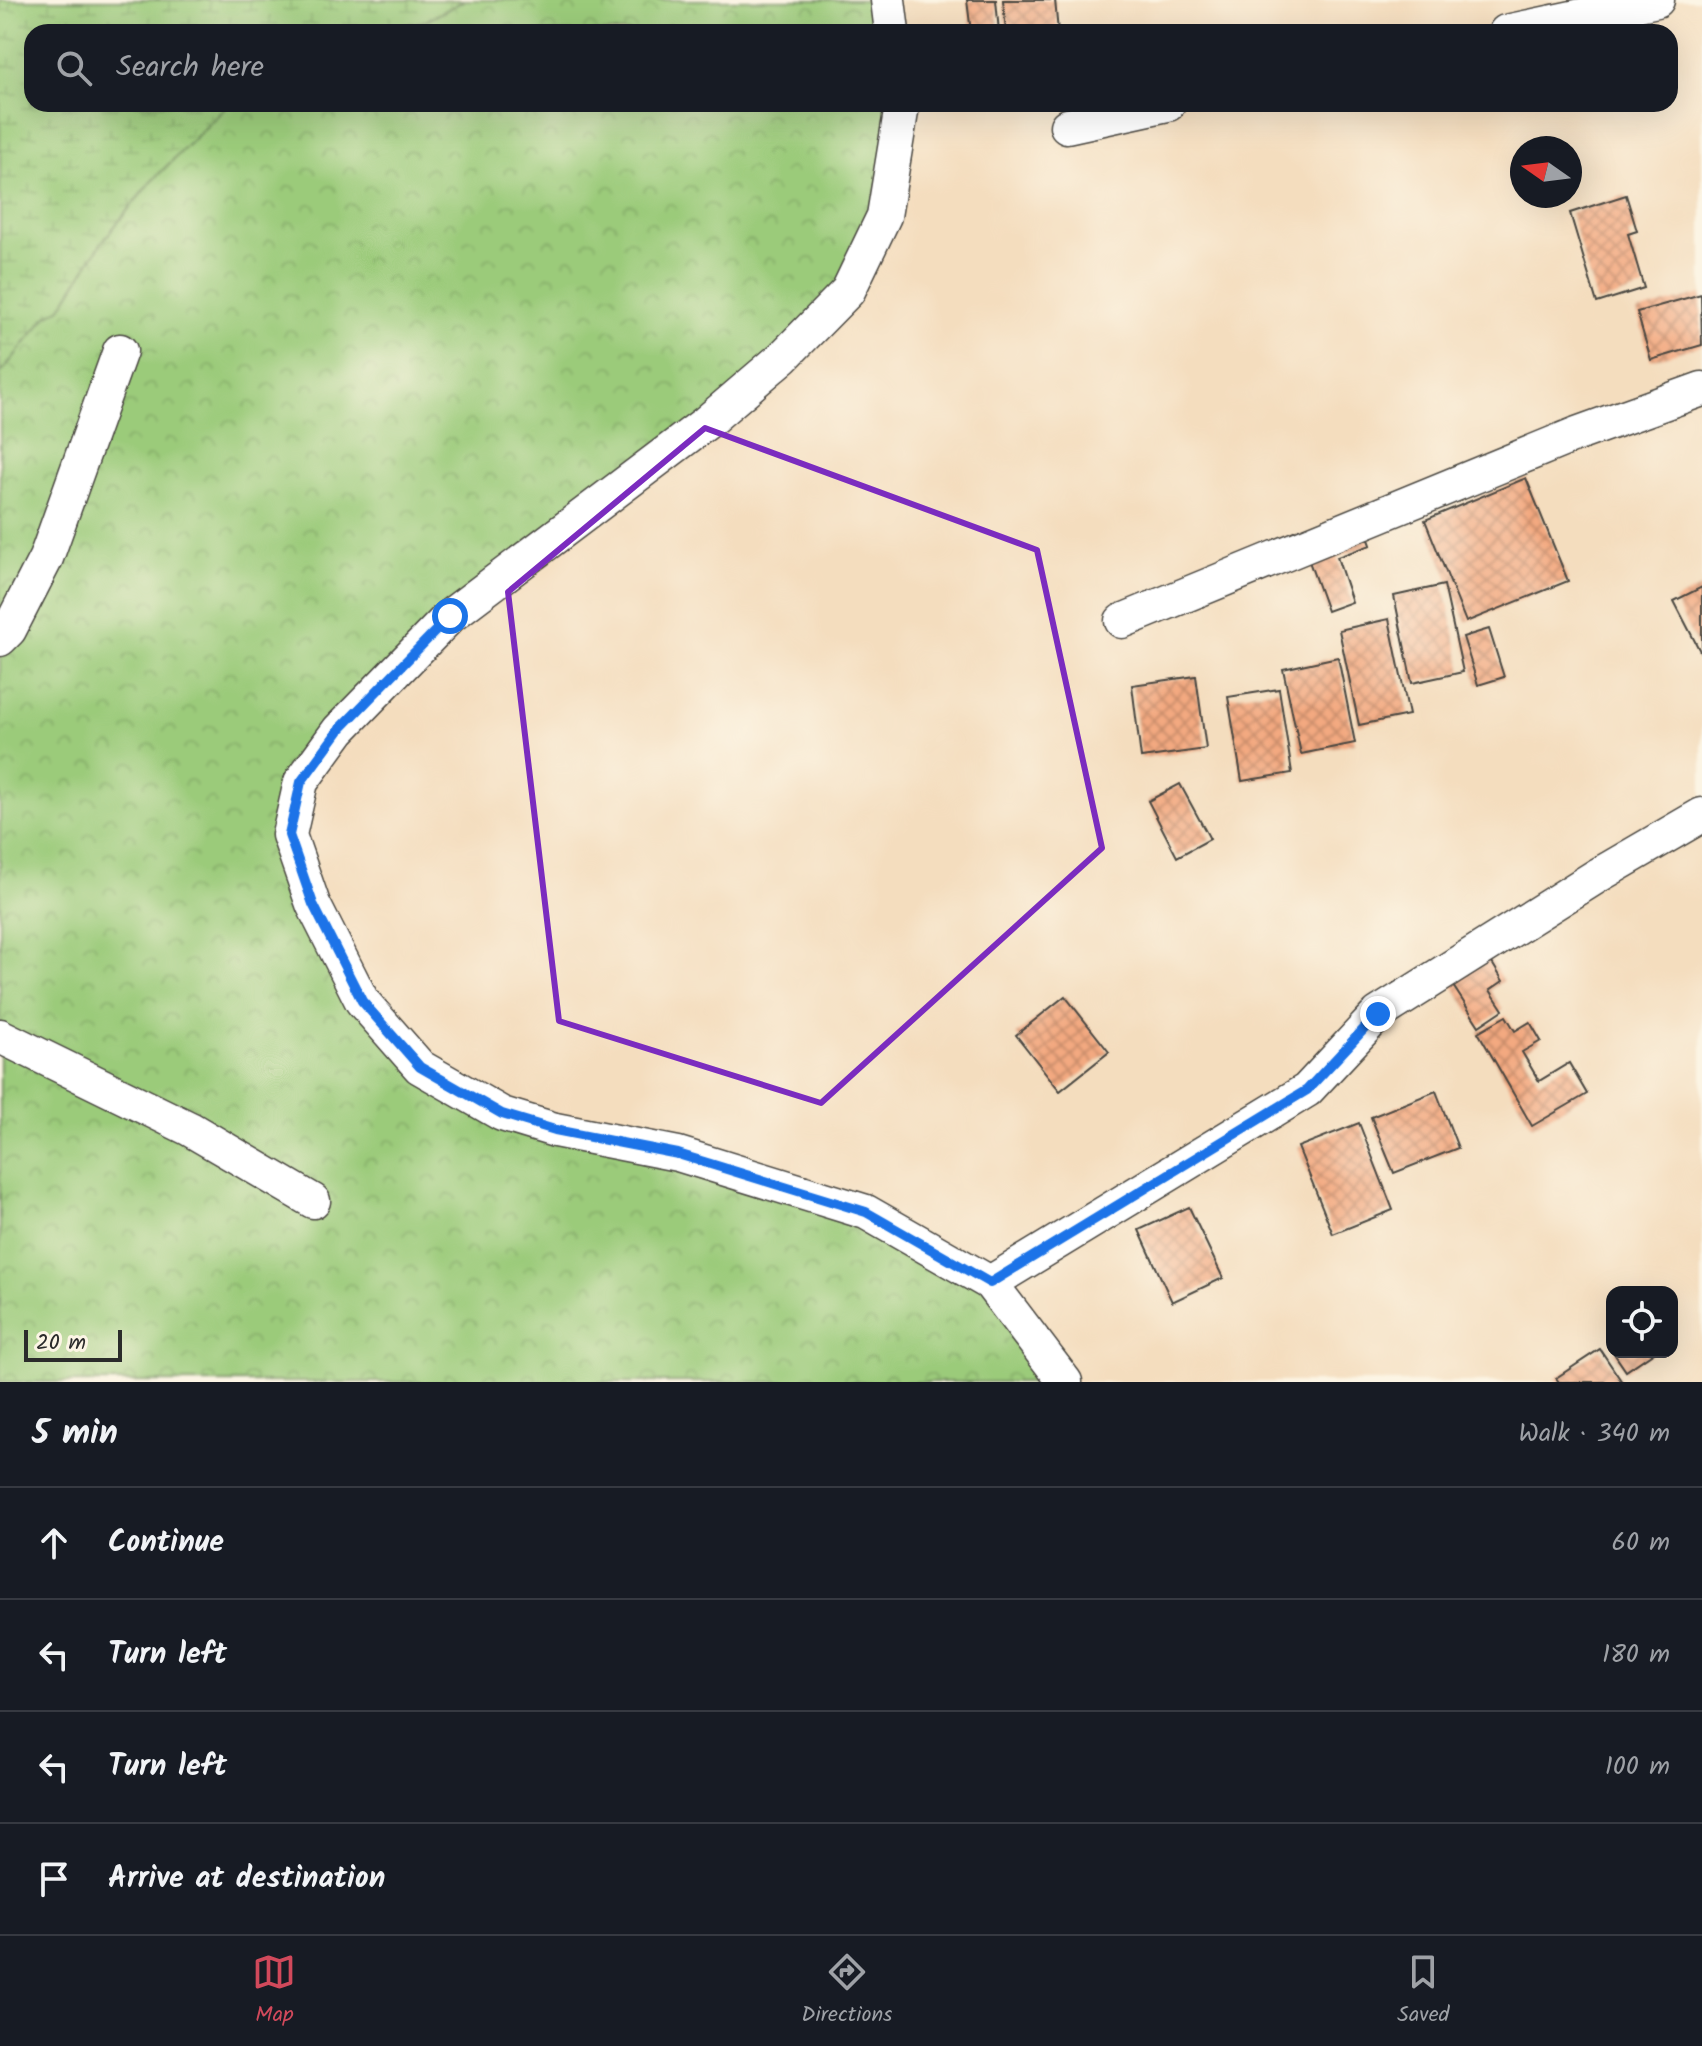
<!DOCTYPE html>
<meta charset="utf-8">
<style>
:root{--surface:#171b24;--page:#20242c;--text:#f1f3f6;--muted:#9ea1a6;--line:#363941;--accent:#d1495b}
body{margin:0;font-family:Kalam,sans-serif;background:var(--page);color:var(--text)}
.controls{position:absolute;right:24px;bottom:24px;display:grid;overflow:hidden;border-radius:16px;box-shadow:0 8px 32px #0002}
.controls button{width:72px;height:72px;display:grid;place-items:center;padding:0;border:0;border-bottom:2px solid var(--line);background:var(--surface);color:var(--text);font:40px sans-serif}
.compass{position:absolute;left:1510px;top:136px;width:72px;height:72px;border-radius:50%;background:var(--surface);box-shadow:0 8px 32px #0002;rotate:284deg}
.scale{position:absolute;left:24px;bottom:20px;width:98px;box-sizing:border-box;padding-left:8px;border:4px solid #2b2b2b;border-top:0;font-size:22px;line-height:28px;white-space:nowrap;color:#2b2b2b;-webkit-text-stroke:6px #fcf5e5;paint-order:stroke}
.stop{position:absolute;width:24px;height:24px;margin:-18px;border:6px solid #1a73e8;border-radius:50%;background:#fff}
.stop.end{background:#1a73e8;border-color:#fff;box-shadow:0 2px 8px #0008}
.list{margin:0;padding:0;list-style:none}
h2{display:flex;justify-content:space-between;align-items:center;height:104px;margin:0;padding:0 32px;font-size:34px}
h2 small{font-size:26px;font-weight:400;color:var(--muted)}
.list li{display:grid;grid-template-columns:52px 1fr auto;gap:24px;align-items:center;box-sizing:border-box;height:112px;padding:0 32px;border-top:2px solid var(--line)}
.list b{display:block;font-size:30px;white-space:nowrap}
.list em{font-size:26px;font-style:normal;color:var(--muted)}
.icon{flex:none;width:44px;height:44px;fill:none;stroke:currentColor;stroke-width:2;stroke-linecap:round;stroke-linejoin:round}
.map{position:relative;flex:none;width:1702px;height:1382px;overflow:hidden}
.search{position:absolute;background:var(--surface);box-shadow:0 8px 32px #0002;left:24px;right:24px;top:24px;height:88px;display:flex;align-items:center;gap:20px;box-sizing:border-box;padding:0 28px;border-radius:24px;color:var(--muted);font-size:30px}
.sheet{height:552px;background:var(--surface)}
nav{display:flex;justify-content:space-around;align-items:center;box-sizing:border-box;height:112px;border-top:2px solid var(--line);background:var(--surface);font-size:22px;color:var(--muted)}
nav a{display:grid;justify-items:center;gap:4px}
nav .on{color:var(--accent)}
.map>svg:first-child{display:block}
</style>
<div class="map">
<svg width="1702" height="1382" viewBox="0 0 1702 1382">
<defs>
<pattern id="wetland-marsh" width="20" height="14" patternUnits="userSpaceOnUse" patternTransform="scale(2)"><rect width="20" height="14" fill="#9bcb7a"/><path d="M1 5h8M5 5V1M11 12h8M15 12V8" fill="none" stroke="#86ae6a"/></pattern>
<pattern id="park-crowns" width="20" height="18" patternUnits="userSpaceOnUse" patternTransform="scale(2)"><rect width="20" height="18" fill="#9bcb7a"/><path d="M2 6a3 3 0 1 1 6 0M12 15a3 3 0 1 1 6 0" fill="none" stroke="#86ae6a"/></pattern>
<pattern id="building-cross-hatch" width="8" height="8" patternUnits="userSpaceOnUse" patternTransform="scale(2)"><rect width="8" height="8" fill="#f3a980"/><path d="M0 0l8 8M0 8l8-8" fill="none" stroke="#c58a69"/></pattern>
</defs>
<rect width="100%" height="100%" fill="#fcf5e5"/>
<filter id="ink" filterUnits="userSpaceOnUse"><feTurbulence type="fractalNoise" baseFrequency=".0125" numOctaves="2"/><feDisplacementMap in="SourceGraphic" scale="16" xChannelSelector="R" yChannelSelector="G"/><feConvolveMatrix kernelMatrix="1 2 1 2 8 2 1 2 1" color-interpolation-filters="sRGB"/></filter>
<filter id="wash" filterUnits="userSpaceOnUse"><feTurbulence type="fractalNoise" baseFrequency=".006" numOctaves="4" result="noise"/><feDisplacementMap in="SourceGraphic" scale="32" xChannelSelector="R" yChannelSelector="G"/><feGaussianBlur stdDeviation="1.8" result="paint"/><feColorMatrix in="noise" values="0 0 0 0 0 0 0 0 0 0 0 0 0 0 0 0 0 1.4 0 .05"/><feComposite in="paint" operator="in"/></filter>
<g filter="url(#wash)">
<rect width="100%" height="100%" fill="#f4ddbe"/>
<polygon fill="url(#wetland-marsh)" stroke="#637b52" stroke-width="2" points="0,0 465,0 426,21 365,32 32,32 32,104 229,104 150,183 102,242 61,308 47,316 0,374"/>
<g fill="url(#park-crowns)" stroke="#637b52" stroke-width="2">
<polygon points="465,0 888,0 892,32 365,32 426,21"/>
<polygon points="229,104 900,104 848,291 339,730 289,835 362,1001 502,1114 866,1212 990,1283 1065,1382 0,1382 0,374 47,316 61,308 102,242 150,183"/>
</g>
<g id="blocks">
<g fill="url(#building-cross-hatch)">
<polygon points="967,0 996,0 999,32 971,32"/>
<polygon points="1003,0 1055,0 1058,32 1006,32"/>
<polygon points="1626,195 1637,231 1628,234 1644,288 1597,303 1570,213"/>
<polygon points="1701,294 1702,345 1651,360 1637,312"/>
<polygon points="1526,478 1568,581 1466,622 1425,520"/>
<polygon points="1365,528 1371,545 1337,557 1352,602 1327,611 1305,550"/>
<polygon points="1444,585 1463,672 1412,683 1394,596"/>
<polygon points="1702,587 1702,655 1674,601"/>
<polygon points="1389,619 1409,715 1359,725 1339,630"/>
<polygon points="1489,629 1504,677 1478,685 1463,637"/>
<polygon points="1338,657 1355,743 1301,754 1283,669"/>
<polygon points="1196,676 1206,749 1141,758 1132,685"/>
<polygon points="1279,689 1292,773 1242,781 1228,697"/>
<polygon points="1180,784 1210,839 1177,857 1148,801"/>
<polygon points="1486,953 1503,981 1490,990 1503,1010 1479,1026 1448,978"/>
<polygon points="1065,996 1109,1052 1060,1091 1016,1035"/>
<polygon points="1506,1016 1515,1031 1530,1022 1541,1041 1522,1052 1539,1081 1569,1063 1587,1094 1532,1126 1478,1032"/>
<polygon points="1436,1091 1458,1148 1394,1173 1371,1117"/>
<polygon points="1359,1123 1393,1210 1333,1234 1298,1147"/>
<polygon points="1189,1207 1223,1278 1172,1302 1139,1230"/>
<polygon points="1600,1349 1622,1382 1559,1382 1556,1378"/>
<polygon points="1613,1352 1654,1352 1626,1371"/>
</g>
</g>
</g>
<g filter="url(#ink)">
<use href="#blocks" fill-opacity="0" stroke="#494641" stroke-width="2"/>
<g fill="none" stroke-linecap="round" stroke-linejoin="round">
<defs>
<g id="minor">
<polyline points="888,0 892,32"/>
<polyline points="1506,32 1657,0"/>
<polyline points="900,104 901,112 884,216 848,291 783,357 707,422 450,616 339,730 301,782 289,835 313,904 362,1001 420,1067 502,1114 555,1130 678,1154 866,1212 990,1283 1065,1382"/>
<polyline points="1067,126 1168,104"/>
<polyline points="1122,621 1577,434 1702,389"/>
<polyline points="0,639 9,630 46,558 120,351"/>
<polyline points="0,1036 190,1129 313,1201"/>
<polyline points="990,1283 1307,1090 1378,1014 1597,876 1702,815"/>
</g>
</defs>
<use href="#minor" stroke="#494641" stroke-width="37"/>
<use href="#minor" stroke="#fff" stroke-width="34"/>
</g>
</g>
<g fill="none" stroke-linecap="round" stroke-linejoin="round" filter="url(#ink)">
<polyline stroke="#1a73e8" stroke-width="10" points="450,616 339,730 301,782 289,835 313,904 362,1001 420,1067 502,1114 555,1130 678,1154 866,1212 990,1283 1307,1090 1378,1014"/>
</g>
<path fill="none" stroke="#7b2cbf" stroke-width="6" stroke-linejoin="round" d="M 705,428 L 1037,550 L 1102,848 L 821,1103 L 559,1021 L 508,592 Z"/>
</svg>
<div class="controls">
<button><svg class="icon" aria-label="locate" viewBox="0 0 24 24"><circle cx="12" cy="12" r="6"/><path d="M12 2v4M12 18v4M2 12h4M18 12h4"/></svg></button>
</div>
<svg class="compass" viewBox="-18 -18 36 36"><path d="M0-13l5 13h-10z" fill="#e53935"/><path d="M0 13l5-13h-10z" fill="#9ea1a6"/></svg>
<div class="scale">20 m</div>
<div class="stop" style="left:450px;top:616px"></div>
<div class="stop end" style="left:1378px;top:1014px"></div>
<div class="search"><svg class="icon" aria-label="search" viewBox="0 0 24 24"><circle cx="10" cy="10" r="6"/><path d="M15 15l6 6"/></svg>Search here</div>
</div>
<section class="sheet">
<h2>5 min<small>Walk · 340 m</small></h2>
<ul class="list">
<li><svg class="icon" aria-label="ahead" viewBox="0 0 24 24"><path d="M12 20V5M6 11l6-6 6 6"/></svg><div><b>Continue</b></div><em>60 m</em></li>
<li><svg class="icon" aria-label="left" viewBox="0 0 24 24"><path d="M17 20v-9H6M10 6l-5 5 5 5"/></svg><div><b>Turn left</b></div><em>180 m</em></li>
<li><svg class="icon" aria-label="left" viewBox="0 0 24 24"><path d="M17 20v-9H6M10 6l-5 5 5 5"/></svg><div><b>Turn left</b></div><em>100 m</em></li>
<li><svg class="icon" aria-label="arrive" viewBox="0 0 24 24"><path d="M6 21V4h12l-3 4 3 4H6"/></svg><div><b>Arrive at destination</b></div></li>
</ul>
</section>
<nav>
<a class="on"><svg class="icon" aria-label="map" viewBox="0 0 24 24"><path d="M3 6l6-2 6 2 6-2v14l-6 2-6-2-6 2zM9 4v14M15 6v14"/></svg>Map</a>
<a><svg class="icon" aria-label="directions" viewBox="0 0 24 24"><path d="M12 3l9 9-9 9-9-9zM9 14v-3h6M13 9l2 2-2 2"/></svg>Directions</a>
<a><svg class="icon" aria-label="saved" viewBox="0 0 24 24"><path d="M7 4h10v16l-5-4-5 4z"/></svg>Saved</a>
</nav>
